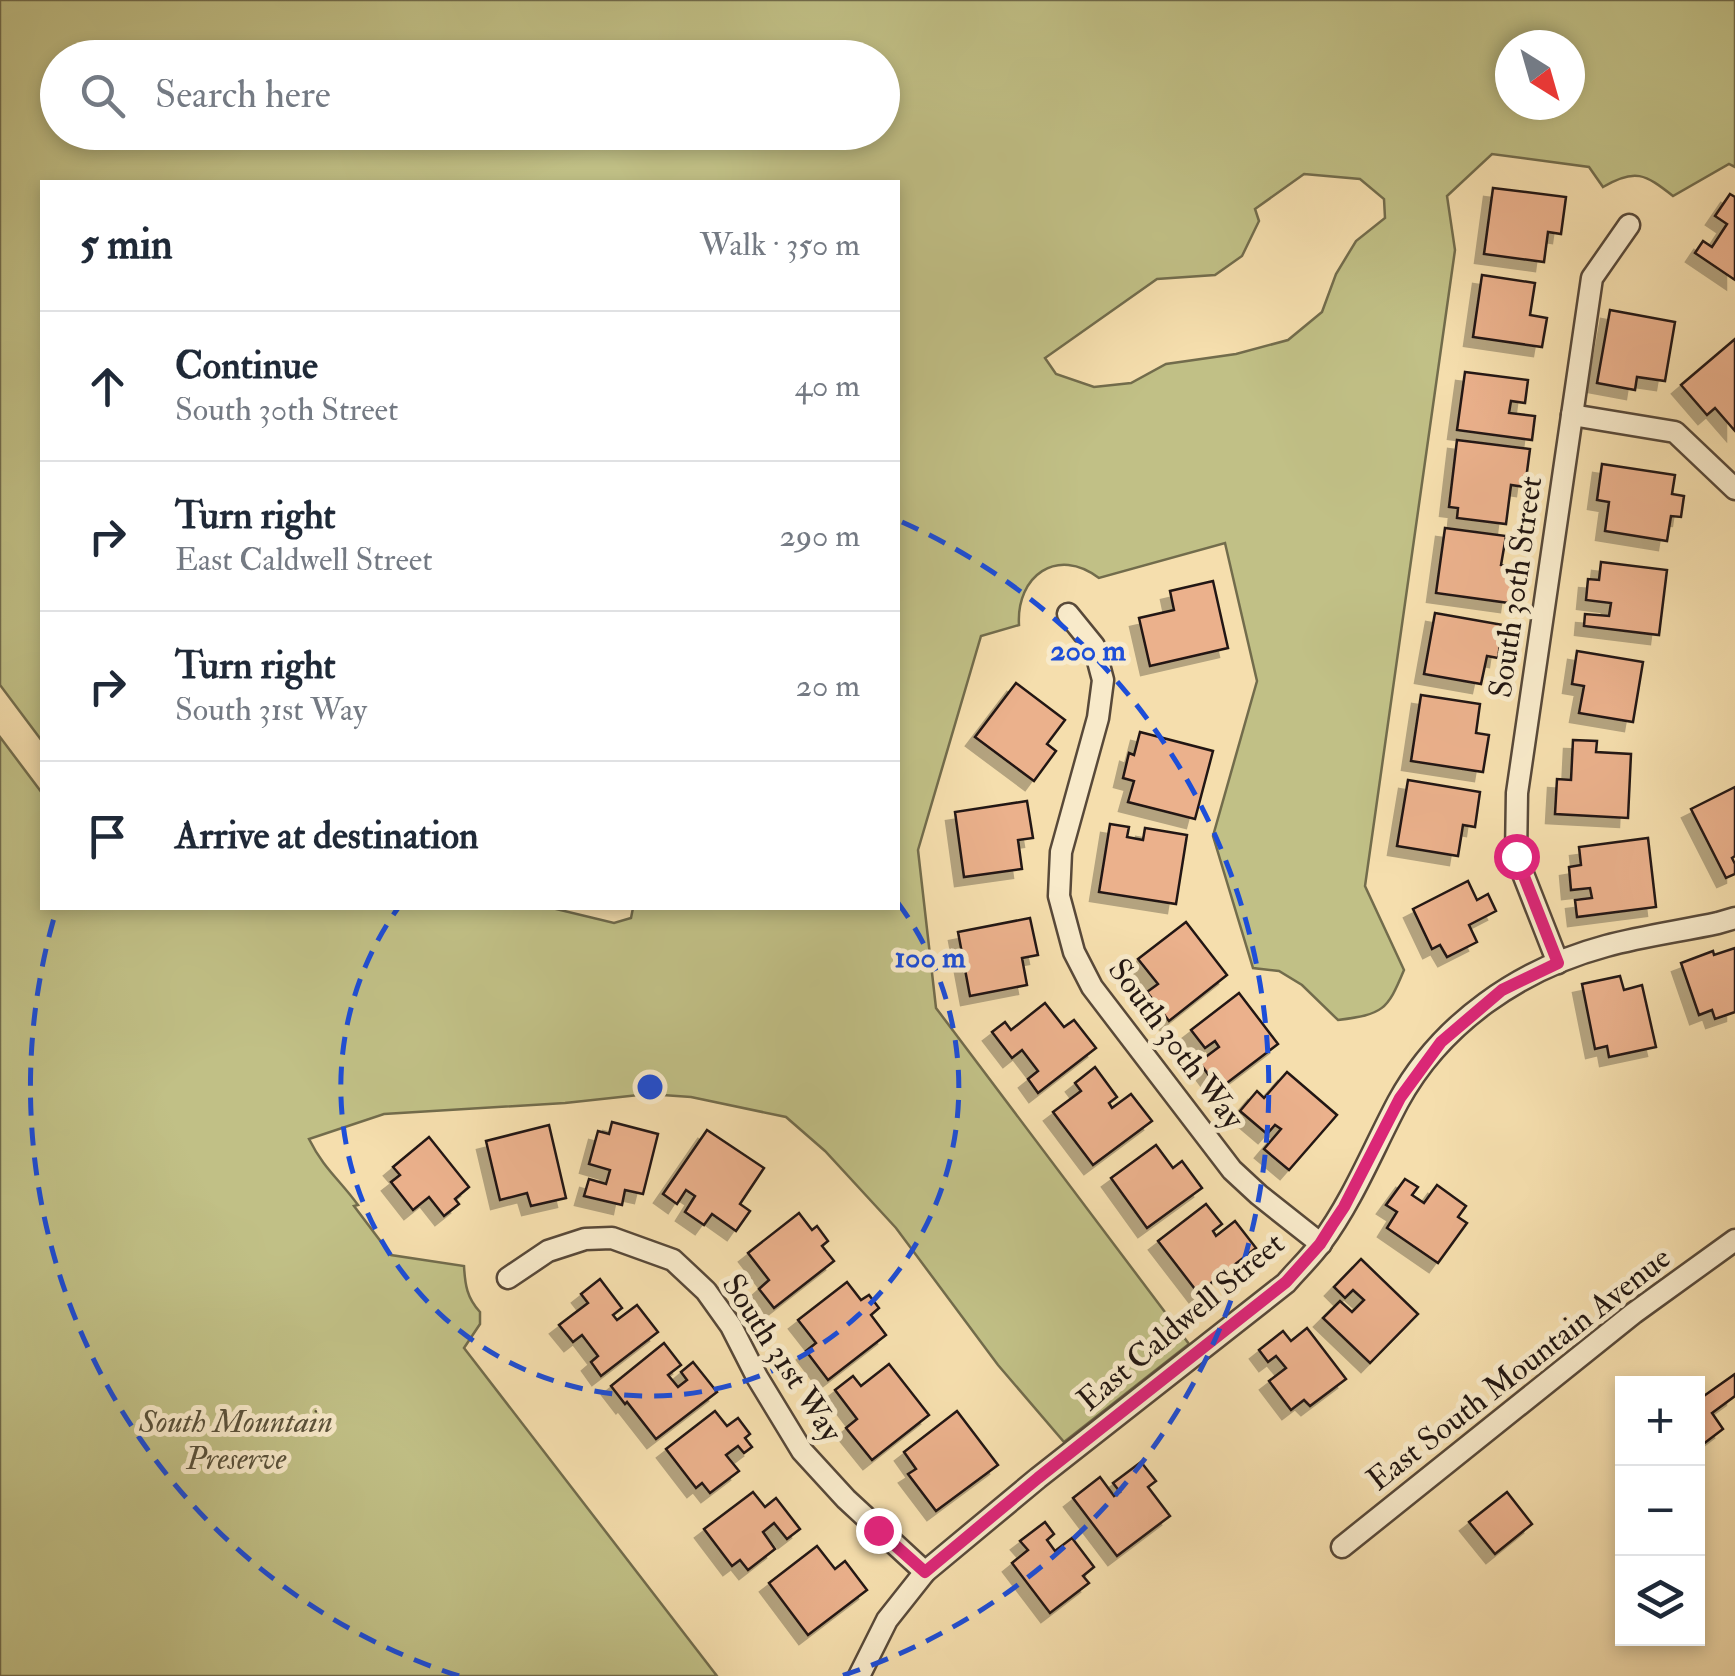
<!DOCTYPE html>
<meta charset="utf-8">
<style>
:root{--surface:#fff;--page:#f2f2f3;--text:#1f2937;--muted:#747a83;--line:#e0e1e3}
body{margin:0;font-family:"IM FELL Double Pica",serif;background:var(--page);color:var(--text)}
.controls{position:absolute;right:30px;bottom:30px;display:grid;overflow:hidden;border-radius:0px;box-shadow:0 5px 15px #0003}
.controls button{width:90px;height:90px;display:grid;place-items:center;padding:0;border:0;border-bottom:2px solid var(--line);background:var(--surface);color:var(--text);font:50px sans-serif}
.compass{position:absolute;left:1495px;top:30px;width:90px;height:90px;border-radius:50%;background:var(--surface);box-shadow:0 5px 15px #0003;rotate:143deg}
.stop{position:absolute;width:30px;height:30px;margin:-22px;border:8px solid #db2777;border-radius:50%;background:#fff}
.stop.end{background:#db2777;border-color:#fff;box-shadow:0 2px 10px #0008}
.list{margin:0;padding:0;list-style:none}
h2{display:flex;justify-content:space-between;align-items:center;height:130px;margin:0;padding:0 40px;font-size:42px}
h2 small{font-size:32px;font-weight:400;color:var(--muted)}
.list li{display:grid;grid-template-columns:65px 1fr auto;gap:30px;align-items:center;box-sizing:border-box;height:150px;padding:0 40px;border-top:2px solid var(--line)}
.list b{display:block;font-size:38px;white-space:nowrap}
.list p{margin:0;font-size:32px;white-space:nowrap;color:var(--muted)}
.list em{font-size:32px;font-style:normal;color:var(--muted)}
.icon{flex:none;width:55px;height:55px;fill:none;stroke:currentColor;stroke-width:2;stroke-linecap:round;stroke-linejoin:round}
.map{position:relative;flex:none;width:1735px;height:1676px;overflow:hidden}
.search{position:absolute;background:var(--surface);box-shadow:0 5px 15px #0003;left:40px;top:40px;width:860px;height:110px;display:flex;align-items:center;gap:25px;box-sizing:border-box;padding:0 35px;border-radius:55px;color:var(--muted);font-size:38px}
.panel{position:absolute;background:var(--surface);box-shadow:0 5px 15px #0003;left:40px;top:180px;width:860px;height:730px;border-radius:0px}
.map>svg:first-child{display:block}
</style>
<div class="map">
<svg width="1735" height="1676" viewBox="0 0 1735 1676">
<defs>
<filter id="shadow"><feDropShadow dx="-9" dy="9" stdDeviation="0" flood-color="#0004"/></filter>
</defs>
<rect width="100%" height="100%" fill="#f5dead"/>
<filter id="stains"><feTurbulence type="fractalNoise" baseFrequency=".002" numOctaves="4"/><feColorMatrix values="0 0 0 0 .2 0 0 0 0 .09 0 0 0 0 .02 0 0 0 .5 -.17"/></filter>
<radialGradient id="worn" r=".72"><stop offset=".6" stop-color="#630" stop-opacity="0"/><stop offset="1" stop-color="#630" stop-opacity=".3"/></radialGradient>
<path fill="#c1c086" stroke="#726c4c" stroke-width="2.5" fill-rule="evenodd" d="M 0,0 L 1735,0 L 1735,167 L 1729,164 L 1673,196 C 1645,174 1635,168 1603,187 L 1589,167 L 1492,154 L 1447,196 L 1455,250 L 1365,886 L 1404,970 C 1387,1011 1383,1014 1338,1020 L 1302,985 L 1279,971 L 1253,968 L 1213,836 L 1257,681 L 1225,543 L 1099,578 C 1057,546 1016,576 1019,625 L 981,636 L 918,850 L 936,1008 L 1189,1344 L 1064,1442 L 998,1365 L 896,1228 L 825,1151 L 786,1117 L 691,1097 L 648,1094 L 565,1103 L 384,1114 L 309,1139 C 324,1169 339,1179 358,1205 L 354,1206 L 391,1255 L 464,1266 C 465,1285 467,1298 480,1312 L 480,1324 L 464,1348 L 717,1676 L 0,1676 L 0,737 L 42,793 L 42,908 L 552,908 L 614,923 L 631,918 L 633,908 L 898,908 L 898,182 L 42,182 L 42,741 L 0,685 ZM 1510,45 L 1570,45 L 1570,105 L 1510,105 ZM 58,58 L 882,58 L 882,132 L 58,132 ZM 1304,174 L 1360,179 L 1384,199 L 1385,218 L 1356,241 L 1336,274 L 1322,312 L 1288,340 L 1236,354 L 1166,364 L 1131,383 L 1094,387 L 1056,374 L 1045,358 L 1157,279 L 1215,275 L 1242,256 L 1259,221 L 1255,209 Z"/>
<g fill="#ebb18c" stroke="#231712" stroke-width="2.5" filter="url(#shadow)">
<polygon points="1493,188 1566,197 1561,234 1548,232 1544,262 1484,254"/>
<polygon points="1730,194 1735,197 1735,280 1695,253 1703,241 1712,247 1727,224 1715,216"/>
<polygon points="1482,275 1535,283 1530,315 1547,318 1542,347 1473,337"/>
<polygon points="1610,310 1675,322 1665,381 1637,377 1635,390 1597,383"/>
<polygon points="1735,339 1735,431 1715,408 1707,415 1681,385"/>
<polygon points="1465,372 1528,380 1525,403 1511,401 1509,413 1535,416 1532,440 1457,430"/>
<polygon points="1457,440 1530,449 1525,487 1511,485 1506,524 1457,518 1458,508 1449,507"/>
<polygon points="1602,464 1675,475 1672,494 1684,496 1681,517 1671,516 1667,541 1605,531 1609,502 1597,500"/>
<polygon points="1445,528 1506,536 1501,565 1514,567 1509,603 1436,593"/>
<polygon points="1601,562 1667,570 1659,635 1584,626 1585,614 1609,616 1611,603 1586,600 1588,579 1599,580"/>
<polygon points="1213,581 1228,648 1150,666 1139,618 1174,610 1170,591"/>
<polygon points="1435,613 1503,625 1498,658 1487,656 1481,684 1424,674"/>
<polygon points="1577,651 1643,662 1633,722 1579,713 1584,686 1572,684"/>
<polygon points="1016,683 1065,720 1047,744 1056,751 1034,781 975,737"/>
<polygon points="1421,695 1480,704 1476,733 1489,735 1483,772 1411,761"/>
<polygon points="1140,732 1213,751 1195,819 1128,802 1134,781 1123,778 1129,753 1134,755"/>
<polygon points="1573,740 1597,741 1596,752 1631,754 1628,818 1555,814 1557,779 1571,780"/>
<polygon points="1408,780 1480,792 1475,827 1463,825 1458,856 1397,846"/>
<polygon points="1735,787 1735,856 1732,858 1735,864 1735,874 1726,878 1691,809"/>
<polygon points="1027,801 1033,838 1018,840 1022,869 964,877 955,812"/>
<polygon points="1110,824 1129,827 1127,837 1143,840 1145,828 1187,835 1176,904 1099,892"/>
<polygon points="1648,838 1656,907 1577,917 1575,900 1592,898 1590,888 1571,890 1569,867 1581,865 1579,847"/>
<polygon points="1468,881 1477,900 1488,894 1496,911 1469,925 1477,942 1447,957 1440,945 1432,949 1413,909"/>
<polygon points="1030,918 1038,955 1022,958 1027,985 970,996 958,932"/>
<polygon points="1186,922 1227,975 1169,1021 1147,992 1158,984 1138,959"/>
<polygon points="1735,948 1735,1012 1715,1019 1712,1010 1699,1015 1681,963 1713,951 1714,955"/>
<polygon points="1620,976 1624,990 1642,985 1656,1047 1609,1057 1607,1046 1595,1049 1582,984"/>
<polygon points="1239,993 1278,1044 1219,1089 1199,1062 1219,1047 1215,1041 1205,1048 1191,1030"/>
<polygon points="1045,1003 1064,1027 1074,1020 1096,1048 1038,1093 1028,1079 1038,1071 1022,1050 1012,1058 992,1032 1005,1022 1011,1030"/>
<polygon points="1095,1067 1117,1097 1109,1103 1112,1108 1131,1094 1152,1121 1093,1165 1053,1112 1081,1091 1075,1083"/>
<polygon points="1287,1072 1337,1115 1289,1170 1264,1149 1281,1129 1275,1125 1267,1134 1240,1111 1257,1091 1264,1098"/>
<polygon points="612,1122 658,1134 643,1194 625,1190 622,1205 584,1196 589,1179 606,1184 610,1170 589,1164 598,1131 609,1134"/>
<polygon points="549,1125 566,1198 531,1206 527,1193 500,1200 486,1141"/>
<polygon points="707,1130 764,1168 740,1204 750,1211 736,1231 712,1214 704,1225 685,1212 695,1196 686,1190 677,1204 663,1194"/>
<polygon points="429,1137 469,1187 455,1199 459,1204 444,1216 429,1197 413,1210 391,1182 400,1175 393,1167"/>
<polygon points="1156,1145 1173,1168 1182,1161 1202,1188 1147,1228 1111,1178"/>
<polygon points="1405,1179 1418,1187 1412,1195 1424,1203 1437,1185 1466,1206 1458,1217 1467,1223 1438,1263 1387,1228 1397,1212 1386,1205"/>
<polygon points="1206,1204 1222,1224 1213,1231 1216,1236 1235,1221 1256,1248 1198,1293 1158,1241"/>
<polygon points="799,1213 812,1230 817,1226 828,1241 822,1246 834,1261 774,1308 759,1289 769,1280 748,1253"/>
<polygon points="1361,1259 1418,1314 1370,1363 1323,1318 1340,1301 1352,1312 1364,1300 1353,1290 1345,1298 1334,1287"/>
<polygon points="600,1279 622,1308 613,1315 617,1320 637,1305 658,1332 601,1376 591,1362 598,1356 582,1335 573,1342 559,1325 588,1303 581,1294"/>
<polygon points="847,1282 861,1300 869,1295 879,1308 871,1315 886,1335 828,1380 806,1351 816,1343 798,1320"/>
<polygon points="1307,1328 1346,1379 1310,1406 1304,1400 1291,1410 1269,1381 1286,1368 1276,1356 1268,1362 1259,1350 1283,1331 1291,1341"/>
<polygon points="664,1343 681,1365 668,1375 678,1387 687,1380 681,1372 693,1362 717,1392 656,1439 627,1402 625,1404 611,1386"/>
<polygon points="889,1364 929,1415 872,1460 846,1428 857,1419 835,1390 853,1376 861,1386"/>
<polygon points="1735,1374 1735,1396 1712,1413 1723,1429 1698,1448 1698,1393 1701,1398"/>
<polygon points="715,1411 727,1426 738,1418 750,1434 745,1438 752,1447 744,1453 738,1446 726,1455 739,1471 710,1493 702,1483 696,1488 666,1449"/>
<polygon points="957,1411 998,1465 936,1511 908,1474 916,1469 904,1452"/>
<polygon points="1141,1462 1156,1481 1148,1487 1170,1516 1117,1556 1073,1498 1100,1477 1114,1496 1120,1492 1113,1483"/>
<polygon points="753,1492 765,1507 776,1498 800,1529 787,1539 774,1523 763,1532 775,1549 748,1570 740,1560 732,1566 704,1529"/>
<polygon points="1507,1492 1532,1524 1495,1554 1469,1522"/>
<polygon points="1045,1522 1054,1534 1047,1540 1055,1551 1072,1538 1094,1567 1083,1576 1089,1583 1050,1613 1012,1563 1028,1550 1020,1541"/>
<polygon points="817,1546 835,1569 845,1561 867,1590 808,1635 769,1583"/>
</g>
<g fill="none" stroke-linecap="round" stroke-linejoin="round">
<defs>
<g id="street">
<polyline points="1572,415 1675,432 1735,489"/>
<polyline points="1068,614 1094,646 1103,680 1098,718 1061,852 1059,896 1074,952 1092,987 1232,1170 1259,1195 1321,1244"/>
<polyline points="1558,963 1516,856 1517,793 1592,278 1629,225"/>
<polyline points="508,1278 548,1251 585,1239 612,1238 673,1260 706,1291 731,1326 757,1377 802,1451 846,1499 925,1572"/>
<polyline points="1342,1547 1634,1313 1735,1240"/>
<path d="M 859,1676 L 887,1620 L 925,1572 L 1038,1478 L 1286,1283 C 1297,1270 1311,1257 1321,1243 C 1353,1200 1373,1149 1398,1102 C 1441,1023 1520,969 1606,946 C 1643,936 1681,931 1718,923 L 1735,918"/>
</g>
</defs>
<use href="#street" stroke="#584939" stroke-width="25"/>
<use href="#street" stroke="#f8eaca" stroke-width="20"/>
</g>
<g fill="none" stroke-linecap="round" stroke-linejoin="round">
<polyline stroke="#db2777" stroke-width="12" points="878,1530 925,1572 1038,1478 1286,1282 1320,1244 1332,1225 1344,1207 1400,1098 1441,1042 1502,990 1558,963 1516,856"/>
</g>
<g fill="none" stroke="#1d4ed8" stroke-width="5" stroke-dasharray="18 12">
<path d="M898 903A309 309 0 1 1 398 908"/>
<path d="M459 1676A619 619 0 0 1 56 911M902 522A619 619 0 0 1 841 1676"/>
</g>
<g text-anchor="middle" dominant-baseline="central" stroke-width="10" stroke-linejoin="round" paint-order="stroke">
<g font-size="32" fill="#231712" stroke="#f8eaca">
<text transform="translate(1516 587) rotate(-82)">South 30th Street</text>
<text transform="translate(1176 1044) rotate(53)">South 30th Way</text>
<text transform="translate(1181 1322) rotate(-40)">East Caldwell Street</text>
<text transform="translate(782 1358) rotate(57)">South 31st Way</text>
<text transform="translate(1519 1369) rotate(-38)">East South Mountain Avenue</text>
</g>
<g font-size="32" font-style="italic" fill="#5a523b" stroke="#f8eaca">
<text x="236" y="1422">South Mountain<tspan x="236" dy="37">Preserve</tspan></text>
</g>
</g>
<circle cx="650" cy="1087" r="15" fill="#1d4ed8" stroke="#f8eaca" stroke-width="5"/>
<g font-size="30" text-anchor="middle" font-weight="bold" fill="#1d4ed8" stroke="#f8eaca" stroke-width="10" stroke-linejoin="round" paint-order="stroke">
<text x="1088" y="660">200 m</text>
<text x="930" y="967">100 m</text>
</g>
<rect width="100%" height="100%" filter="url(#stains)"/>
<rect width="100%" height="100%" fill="url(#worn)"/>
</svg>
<div class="controls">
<button>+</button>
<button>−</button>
<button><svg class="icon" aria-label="layers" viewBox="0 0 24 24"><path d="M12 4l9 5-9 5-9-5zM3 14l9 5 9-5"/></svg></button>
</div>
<svg class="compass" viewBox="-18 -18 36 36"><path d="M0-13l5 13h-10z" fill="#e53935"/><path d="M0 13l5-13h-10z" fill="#747a83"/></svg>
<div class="stop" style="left:1516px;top:856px"></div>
<div class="stop end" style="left:878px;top:1530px"></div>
<div class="search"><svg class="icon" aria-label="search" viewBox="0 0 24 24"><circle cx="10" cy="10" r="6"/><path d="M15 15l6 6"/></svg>Search here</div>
<section class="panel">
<h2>5 min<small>Walk · 350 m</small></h2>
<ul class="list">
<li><svg class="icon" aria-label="ahead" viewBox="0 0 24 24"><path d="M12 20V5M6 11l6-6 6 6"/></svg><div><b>Continue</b><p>South 30th Street</p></div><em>40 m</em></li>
<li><svg class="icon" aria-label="right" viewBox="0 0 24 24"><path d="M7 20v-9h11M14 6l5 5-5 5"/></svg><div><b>Turn right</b><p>East Caldwell Street</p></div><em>290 m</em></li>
<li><svg class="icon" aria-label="right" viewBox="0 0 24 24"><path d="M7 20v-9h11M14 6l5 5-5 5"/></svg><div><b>Turn right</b><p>South 31st Way</p></div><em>20 m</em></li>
<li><svg class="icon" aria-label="arrive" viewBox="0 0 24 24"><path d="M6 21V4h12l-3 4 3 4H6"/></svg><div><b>Arrive at destination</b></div></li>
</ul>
</section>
</div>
